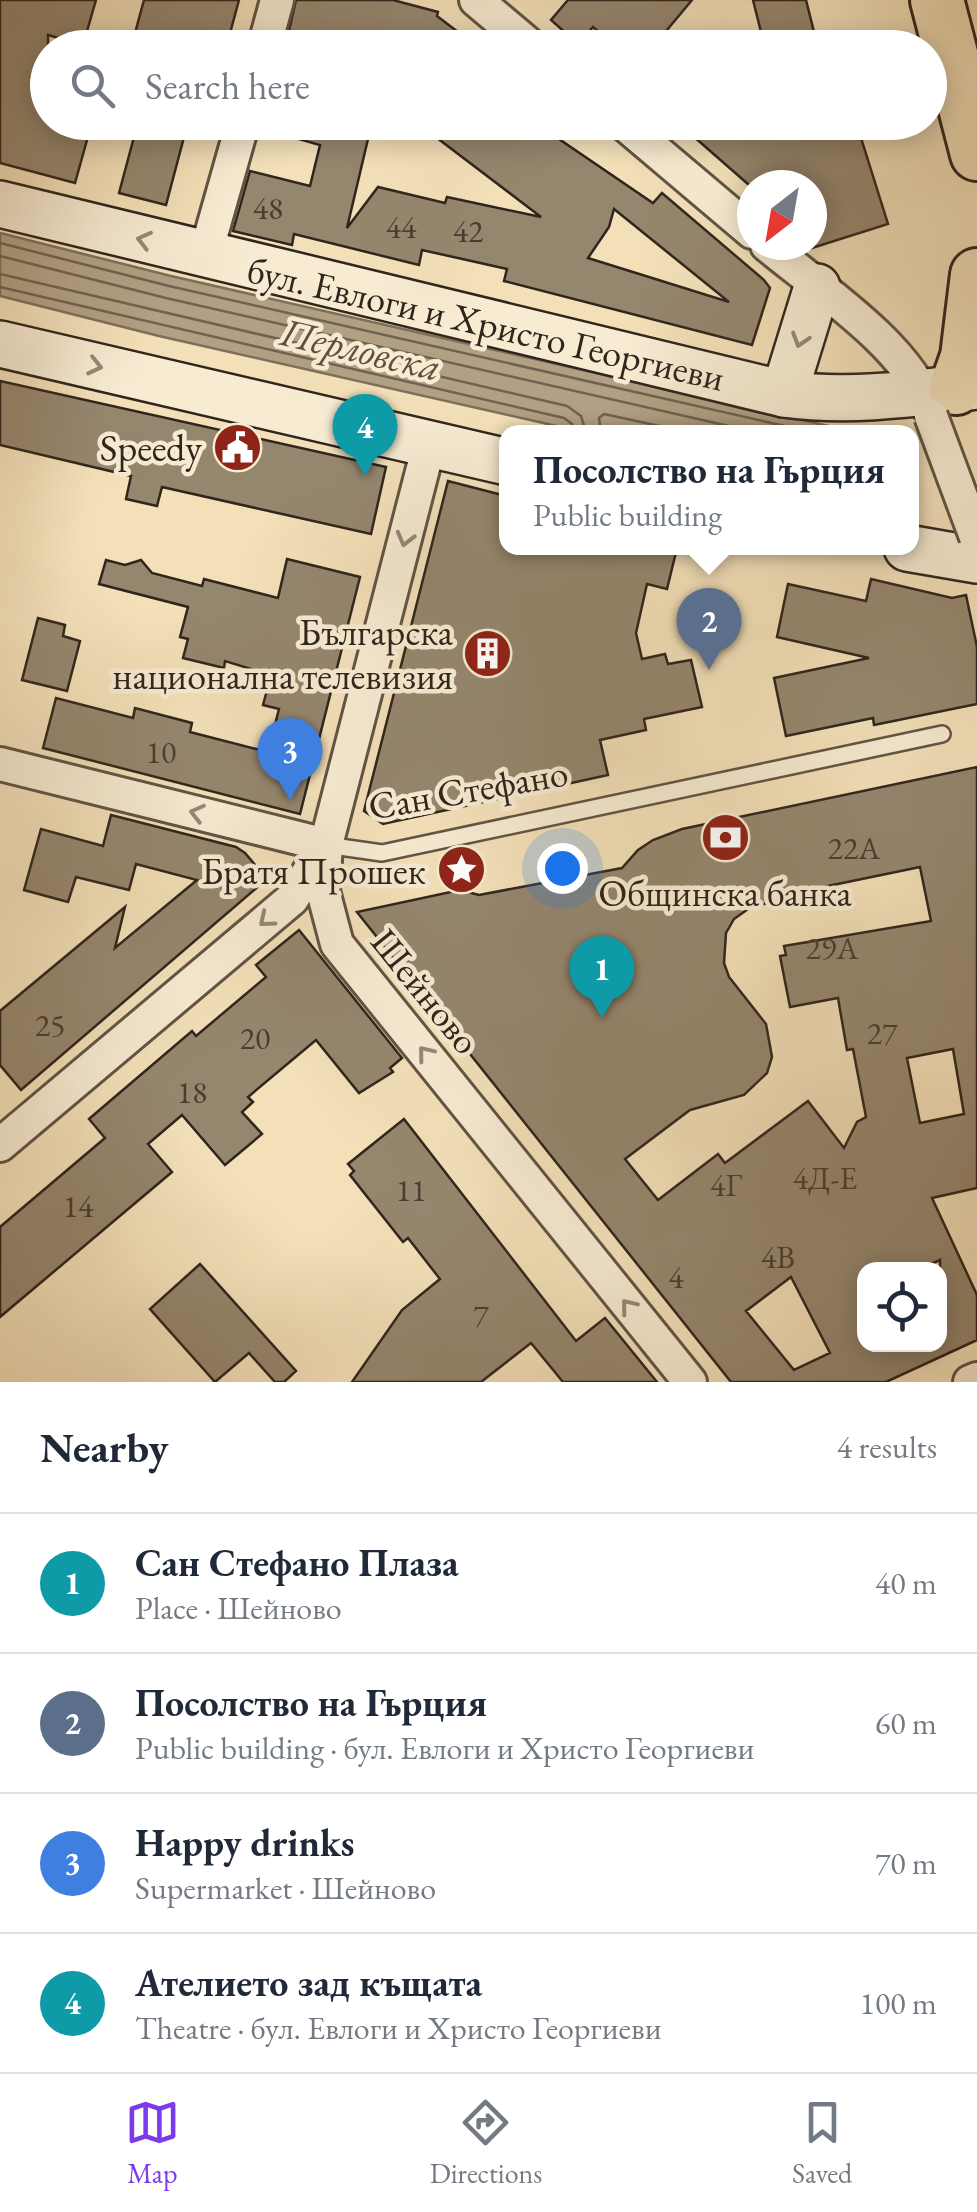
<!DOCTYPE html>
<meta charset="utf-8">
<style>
:root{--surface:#fff;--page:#f6f6f7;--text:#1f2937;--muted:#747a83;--line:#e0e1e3;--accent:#7c3aed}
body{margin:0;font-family:"EB Garamond",serif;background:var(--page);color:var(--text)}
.controls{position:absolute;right:30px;bottom:30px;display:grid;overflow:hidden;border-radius:20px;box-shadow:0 5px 25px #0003}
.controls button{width:90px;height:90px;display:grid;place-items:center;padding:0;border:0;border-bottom:2px solid var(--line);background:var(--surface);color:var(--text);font:50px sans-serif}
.compass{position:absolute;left:737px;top:170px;width:90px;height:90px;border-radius:50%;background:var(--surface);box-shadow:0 5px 25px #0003;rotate:211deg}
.you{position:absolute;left:562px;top:868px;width:35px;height:35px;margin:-25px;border:8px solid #fff;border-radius:50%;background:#1a73e8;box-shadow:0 0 0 15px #1a73e833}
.badge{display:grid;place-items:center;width:65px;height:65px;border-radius:50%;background:var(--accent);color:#fff;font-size:32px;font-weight:700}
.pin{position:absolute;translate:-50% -82px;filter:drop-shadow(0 2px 5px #0008)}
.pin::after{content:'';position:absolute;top:52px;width:35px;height:30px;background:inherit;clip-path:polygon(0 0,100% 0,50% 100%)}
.popup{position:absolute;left:499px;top:425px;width:420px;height:130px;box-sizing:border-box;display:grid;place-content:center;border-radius:20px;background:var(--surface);filter:drop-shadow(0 2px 8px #0005);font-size:32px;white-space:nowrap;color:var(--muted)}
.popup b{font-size:38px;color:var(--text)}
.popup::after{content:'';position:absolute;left:50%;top:100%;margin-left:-20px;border:20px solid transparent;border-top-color:var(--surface)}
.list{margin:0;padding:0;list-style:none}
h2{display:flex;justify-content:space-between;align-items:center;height:130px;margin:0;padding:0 40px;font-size:42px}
h2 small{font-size:32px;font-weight:400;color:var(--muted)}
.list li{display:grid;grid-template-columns:65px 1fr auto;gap:30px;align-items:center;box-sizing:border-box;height:140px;padding:0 40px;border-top:2px solid var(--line)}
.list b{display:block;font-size:38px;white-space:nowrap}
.list p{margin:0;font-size:32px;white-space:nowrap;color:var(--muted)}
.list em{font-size:32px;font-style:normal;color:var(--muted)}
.icon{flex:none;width:55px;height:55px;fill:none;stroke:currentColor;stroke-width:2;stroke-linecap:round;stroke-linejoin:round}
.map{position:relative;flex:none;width:977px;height:1382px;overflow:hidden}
.search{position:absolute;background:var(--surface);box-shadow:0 5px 25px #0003;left:30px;right:30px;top:30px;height:110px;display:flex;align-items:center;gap:25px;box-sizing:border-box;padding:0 35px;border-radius:55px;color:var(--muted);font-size:38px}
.sheet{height:690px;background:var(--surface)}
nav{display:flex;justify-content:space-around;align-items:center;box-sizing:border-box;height:140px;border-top:2px solid var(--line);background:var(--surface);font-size:28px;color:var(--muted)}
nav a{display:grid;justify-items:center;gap:5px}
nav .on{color:var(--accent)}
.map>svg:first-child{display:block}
</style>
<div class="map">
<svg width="977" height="1382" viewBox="0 0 977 1382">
<rect width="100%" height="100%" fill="#f3e0b9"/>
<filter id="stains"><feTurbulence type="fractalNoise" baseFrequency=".002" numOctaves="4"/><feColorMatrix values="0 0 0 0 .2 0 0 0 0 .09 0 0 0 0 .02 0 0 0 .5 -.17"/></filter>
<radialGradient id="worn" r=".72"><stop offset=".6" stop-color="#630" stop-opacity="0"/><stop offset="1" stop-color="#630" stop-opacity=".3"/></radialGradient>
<polygon fill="#b1a084" stroke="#7d6f5b" stroke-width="2.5" points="0,233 171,276 837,428 876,432 583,432 159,336 0,296"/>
<polygon fill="#f3e0b9" points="977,424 977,496 930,499 912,450 912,432 907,432 911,429"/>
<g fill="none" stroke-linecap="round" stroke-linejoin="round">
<g stroke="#706250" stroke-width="2.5">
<polyline points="0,243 169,286 811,432"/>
<polyline points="0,256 166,298 755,432"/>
<polyline points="0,274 567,406 581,416 586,432"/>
<polyline points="0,287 564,418 572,424 573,432"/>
<polyline points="601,432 599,418 604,414 687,432"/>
</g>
</g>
<g fill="#95866e" stroke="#30251d" stroke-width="2.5" fill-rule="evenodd">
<polygon points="0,0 96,0 83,45 48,35 48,122 92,122 75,183 0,163"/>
<polygon points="144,0 239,0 226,48 131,48"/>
<polygon points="296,0 393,0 438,12 437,16 479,48 285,48"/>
<polygon points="568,0 692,0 652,48 618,48 593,27 578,44 551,20"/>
<polygon points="753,0 806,0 818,48 765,48"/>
<polygon points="138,122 188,122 166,205 119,193"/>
<path d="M 265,122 L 372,122 L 347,228 L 378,187 L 445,203 L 447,197 L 541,217 L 416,122 L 534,122 L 653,203 L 662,193 L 764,280 L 770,288 L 752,345 L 504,281 L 507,269 L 422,250 L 419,265 L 294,234 L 292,245 L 233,231 L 250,171 L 310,186 L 320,145 L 264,129 ZM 614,209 L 729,302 L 588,258 L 609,227 Z"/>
<polygon points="677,122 856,122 888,224 812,248 812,185 749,185"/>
<polygon points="0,381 386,467 371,534 162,487 157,506 126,499 131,476 0,445"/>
<polygon points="448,481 506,496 506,548 677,548 667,589 647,584 636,633 642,659 665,654 668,664 691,660 702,707 644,719 646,730 600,740 608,775 383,824 364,811"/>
<polygon points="287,559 360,577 300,814 43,748 56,698 133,718 135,708 192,723 190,732 268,752 279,709 263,705 271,675 225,661 224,668 183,658 188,639 180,637 188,607 99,584 106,560 125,565 141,560 152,573 202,586 204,579 278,598"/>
<polygon points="871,579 952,598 966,595 977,647 977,704 874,725 873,718 786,736 774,678 869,658 777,637 788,584 866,601"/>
<polygon points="38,618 65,625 63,636 80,641 67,691 22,680"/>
<path d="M 977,767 L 977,1188 L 932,1198 L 977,1295 L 977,1340 L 886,1382 L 731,1382 L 357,912 L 460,890 L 479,895 L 622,868 L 638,850 L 653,840 L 682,829 ZM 920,867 L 931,921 L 784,946 L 786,955 L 780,956 L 790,1007 L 838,998 L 847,1050 L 853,1049 L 866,1117 L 857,1122 L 844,1148 L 808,1101 L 725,1163 L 718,1154 L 658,1200 L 625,1159 L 690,1110 L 744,1095 L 767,1073 L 772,1057 L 766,1024 L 729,977 L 724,963 L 726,933 L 734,919 L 751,907 L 800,896 L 799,892 ZM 953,1049 L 964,1114 L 920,1123 L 907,1058 ZM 940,1260 L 940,1344 L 864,1344 L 864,1270 L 918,1270 ZM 791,1277 L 830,1353 L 794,1370 L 746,1311 Z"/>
<polygon points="111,815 236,847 245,853 267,879 21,1090 0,1065 0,1011 125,907 115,948 197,880 136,864 129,890 76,877 68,902 24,890 41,829 103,846"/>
<polygon points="299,930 402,1058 390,1068 393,1072 359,1093 316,1040 248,1097 253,1102 242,1112 262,1134 225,1165 182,1115 148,1144 172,1172 0,1317 0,1227 105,1138 89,1119 192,1031 196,1036 266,977 256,965"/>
<polygon points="404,1119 576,1341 605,1318 657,1382 563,1382 531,1343 481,1382 352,1382 402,1310 440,1279 408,1238 403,1242 350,1175 354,1171 348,1164"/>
<polygon points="200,1264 296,1371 284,1382 275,1382 249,1353 215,1382 150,1309"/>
</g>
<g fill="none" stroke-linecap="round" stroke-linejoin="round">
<defs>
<polyline id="service" points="326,845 382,853 942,734"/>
<g id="minor">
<polyline points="476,0 533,48"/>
<polyline points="264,48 277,0"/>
<polyline points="622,122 752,232"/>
<path d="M 767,245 C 816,286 908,346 928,407"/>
<polyline points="205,256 243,122"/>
<polyline points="429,445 326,845 323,891 337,944 690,1382"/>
<polyline points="0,764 326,845"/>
<polyline points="0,1145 292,899 323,849"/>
<polyline points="970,1382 977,1379"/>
</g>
<g id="secondary">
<path d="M 0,204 L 784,394 C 849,403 912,394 977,386"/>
<polyline points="0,344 507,462"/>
<polyline points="784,394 817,287"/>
<polyline points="907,548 977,560"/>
</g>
<g id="trunk">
<polyline points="937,0 977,154"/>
<polyline points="956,388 967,357 977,275"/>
</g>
</defs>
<use href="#service" stroke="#615444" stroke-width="20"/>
<use href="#minor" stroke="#615444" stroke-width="38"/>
<use href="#secondary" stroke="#30251d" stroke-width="50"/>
<use href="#trunk" stroke="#30251d" stroke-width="58"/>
<use href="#service" stroke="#f7ebd2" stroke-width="15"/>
<use href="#minor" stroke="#f7ebd2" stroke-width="32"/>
<use href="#secondary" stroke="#f7ebd2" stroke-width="45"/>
<use href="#trunk" stroke="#f3e0b9" stroke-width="52"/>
<defs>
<polyline id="minor-bridge" points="931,416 976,537"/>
</defs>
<use href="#minor-bridge" stroke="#615444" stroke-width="38" stroke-linecap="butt"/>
<use href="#minor-bridge" stroke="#f7ebd2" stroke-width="32"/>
</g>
<defs><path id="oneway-chevron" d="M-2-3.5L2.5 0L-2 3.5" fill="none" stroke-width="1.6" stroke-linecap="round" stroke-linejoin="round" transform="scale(2.5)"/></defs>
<g stroke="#948878">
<use href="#oneway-chevron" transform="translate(144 240) rotate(-166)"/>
<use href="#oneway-chevron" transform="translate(800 340) rotate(107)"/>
<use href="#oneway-chevron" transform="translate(95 366) rotate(13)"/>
<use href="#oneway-chevron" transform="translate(405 539) rotate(105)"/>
<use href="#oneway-chevron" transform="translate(197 813) rotate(-166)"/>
<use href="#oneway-chevron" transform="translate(266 920) rotate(140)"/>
<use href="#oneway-chevron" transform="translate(425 1053) rotate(-129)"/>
<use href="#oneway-chevron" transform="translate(628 1306) rotate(-129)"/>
</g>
<defs>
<symbol id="civic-disc" viewBox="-11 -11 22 22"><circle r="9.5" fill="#8f2418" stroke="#f7ebd2"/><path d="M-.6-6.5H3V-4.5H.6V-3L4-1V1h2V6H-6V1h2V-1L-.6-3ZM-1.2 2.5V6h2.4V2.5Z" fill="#fff"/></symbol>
<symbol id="building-disc" viewBox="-11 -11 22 22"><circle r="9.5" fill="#8f2418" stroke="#f7ebd2"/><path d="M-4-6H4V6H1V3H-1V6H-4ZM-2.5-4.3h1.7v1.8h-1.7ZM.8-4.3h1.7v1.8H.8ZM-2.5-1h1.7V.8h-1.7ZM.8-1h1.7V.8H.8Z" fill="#fff"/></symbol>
<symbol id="bank-disc" viewBox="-11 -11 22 22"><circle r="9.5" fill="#8f2418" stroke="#f7ebd2"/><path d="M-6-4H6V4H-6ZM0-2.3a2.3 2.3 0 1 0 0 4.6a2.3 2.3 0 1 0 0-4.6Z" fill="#fff"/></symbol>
<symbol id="sight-disc" viewBox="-11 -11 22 22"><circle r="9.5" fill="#8f2418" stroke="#f7ebd2"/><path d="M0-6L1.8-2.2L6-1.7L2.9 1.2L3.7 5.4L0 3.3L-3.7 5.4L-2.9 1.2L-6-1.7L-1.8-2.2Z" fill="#fff"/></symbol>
</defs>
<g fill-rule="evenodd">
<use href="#civic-disc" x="210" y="420" width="55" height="55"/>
<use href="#building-disc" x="460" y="626" width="55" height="55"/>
<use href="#bank-disc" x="698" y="810" width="55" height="55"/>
<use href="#sight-disc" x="434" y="842" width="55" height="55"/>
</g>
<g text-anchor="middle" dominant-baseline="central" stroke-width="9" stroke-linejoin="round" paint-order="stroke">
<g font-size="32" fill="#493d31">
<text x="268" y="208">48</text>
<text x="401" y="227">44</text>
<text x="468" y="231">42</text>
<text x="161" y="752">10</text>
<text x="854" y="848">22А</text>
<text x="832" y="948">29А</text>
<text x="50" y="1025">25</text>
<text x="882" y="1033">27</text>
<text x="255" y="1038">20</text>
<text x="192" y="1092">18</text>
<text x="825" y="1178">4Д-Е</text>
<text x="726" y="1185">4Г</text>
<text x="411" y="1190">11</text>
<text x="78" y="1206">14</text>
<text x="778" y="1257">4В</text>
<text x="676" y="1277">4</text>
<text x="481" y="1315">7</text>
</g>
<g font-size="38" fill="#30251d" stroke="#f7ebd2">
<text transform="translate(486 323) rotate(13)">бул. Евлоги и Христо Георгиеви</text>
<text transform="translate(468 789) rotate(-10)">Сан Стефано</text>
<text transform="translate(426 991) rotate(51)">Шейново</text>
</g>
<g font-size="38" fill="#30251d" stroke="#f7ebd2" text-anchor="end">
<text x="202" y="447">Speedy</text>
<text x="453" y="631">Българска<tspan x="453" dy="44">национална телевизия</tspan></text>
<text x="426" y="870">Братя Прошек</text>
<text x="725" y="892" text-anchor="middle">Общинска банка</text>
</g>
<g font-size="40" font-style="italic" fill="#5d5041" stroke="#f7ebd2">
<text transform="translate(361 349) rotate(13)">Перловска</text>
</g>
</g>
<rect width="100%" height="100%" filter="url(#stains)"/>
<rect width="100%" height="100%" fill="url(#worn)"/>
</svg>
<div class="controls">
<button><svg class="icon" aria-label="locate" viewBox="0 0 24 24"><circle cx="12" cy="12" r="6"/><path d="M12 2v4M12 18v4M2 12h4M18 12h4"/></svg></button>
</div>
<svg class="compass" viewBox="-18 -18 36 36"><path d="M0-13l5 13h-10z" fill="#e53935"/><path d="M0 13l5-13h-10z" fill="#747a83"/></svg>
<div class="you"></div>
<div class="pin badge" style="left:602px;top:1018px;background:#0f9aa8">1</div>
<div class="pin badge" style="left:709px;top:670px;background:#5c6f8a">2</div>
<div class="popup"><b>Посолство на Гърция</b>Public building</div>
<div class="pin badge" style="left:290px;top:800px;background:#3f7fe0">3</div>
<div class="pin badge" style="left:365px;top:476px;background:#0f9aa8">4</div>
<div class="search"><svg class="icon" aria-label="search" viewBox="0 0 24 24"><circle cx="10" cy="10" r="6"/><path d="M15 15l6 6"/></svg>Search here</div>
</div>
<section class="sheet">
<h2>Nearby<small>4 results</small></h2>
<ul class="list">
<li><span class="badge" style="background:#0f9aa8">1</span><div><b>Сан Стефано Плаза</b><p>Place · Шейново</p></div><em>40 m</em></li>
<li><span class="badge" style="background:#5c6f8a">2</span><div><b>Посолство на Гърция</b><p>Public building · бул. Евлоги и Христо Георгиеви</p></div><em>60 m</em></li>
<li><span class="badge" style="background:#3f7fe0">3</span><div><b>Happy drinks</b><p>Supermarket · Шейново</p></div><em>70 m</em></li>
<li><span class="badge" style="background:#0f9aa8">4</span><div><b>Ателието зад къщата</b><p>Theatre · бул. Евлоги и Христо Георгиеви</p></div><em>100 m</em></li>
</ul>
</section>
<nav>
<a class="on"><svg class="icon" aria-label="map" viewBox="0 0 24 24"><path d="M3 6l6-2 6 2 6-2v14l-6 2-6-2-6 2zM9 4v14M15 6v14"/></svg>Map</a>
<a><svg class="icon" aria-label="directions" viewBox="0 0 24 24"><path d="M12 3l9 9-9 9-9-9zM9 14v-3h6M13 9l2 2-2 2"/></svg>Directions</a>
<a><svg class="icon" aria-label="saved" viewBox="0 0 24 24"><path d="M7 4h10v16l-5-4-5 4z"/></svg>Saved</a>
</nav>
